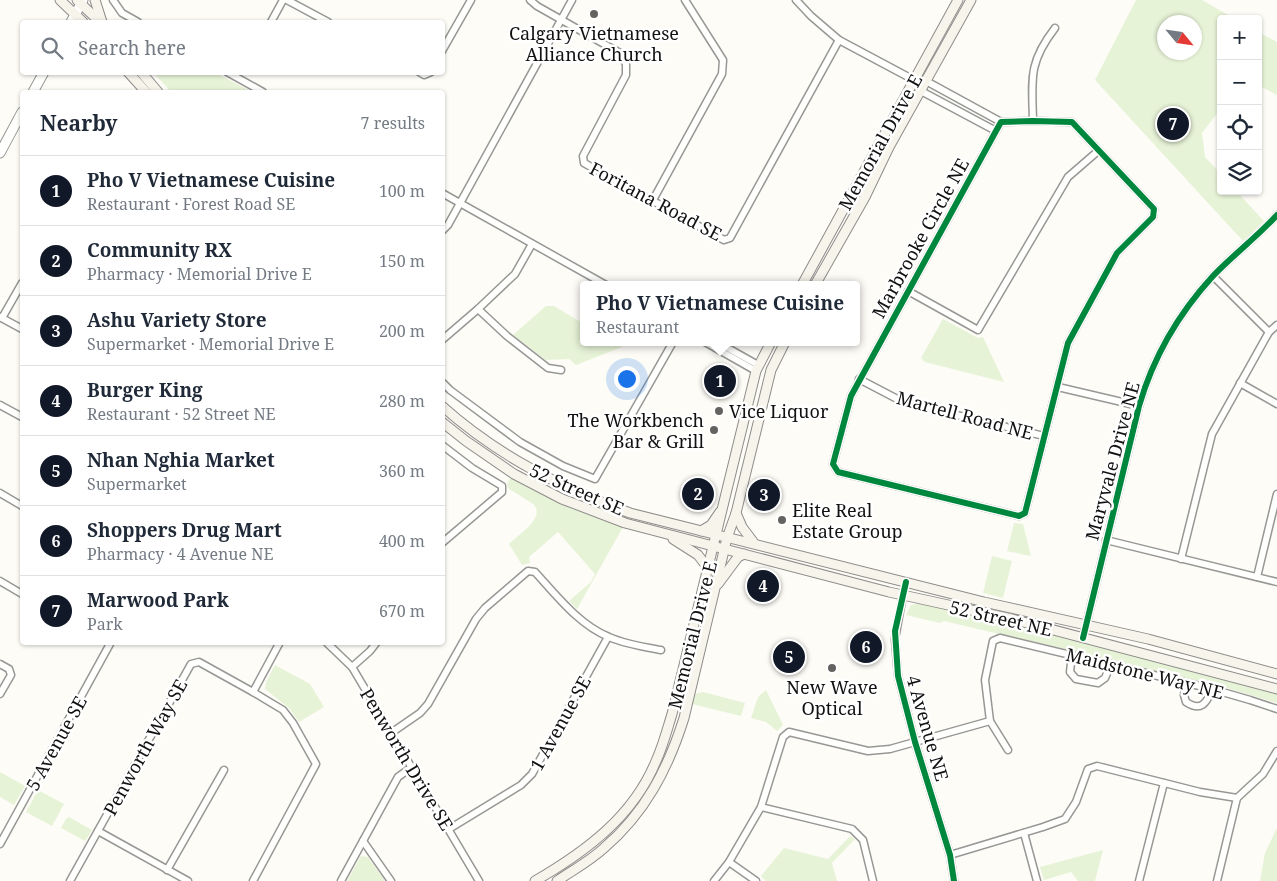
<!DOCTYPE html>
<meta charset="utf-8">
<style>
:root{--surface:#fff;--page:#f2f2f3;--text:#1f2937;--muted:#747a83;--line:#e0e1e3;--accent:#111827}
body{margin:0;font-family:"Noto Serif",serif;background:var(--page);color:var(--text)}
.controls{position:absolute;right:15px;top:15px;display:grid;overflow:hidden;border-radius:5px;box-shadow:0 1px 4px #0004}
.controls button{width:45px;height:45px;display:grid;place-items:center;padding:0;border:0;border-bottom:1px solid var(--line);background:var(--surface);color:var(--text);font:25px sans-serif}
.compass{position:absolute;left:1157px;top:15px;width:45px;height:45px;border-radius:50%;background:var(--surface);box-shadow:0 1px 4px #0004;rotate:119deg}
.you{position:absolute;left:626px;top:378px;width:18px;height:18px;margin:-12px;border:4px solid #fff;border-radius:50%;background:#1a73e8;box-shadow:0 0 0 8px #1a73e833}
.badge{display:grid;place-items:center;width:32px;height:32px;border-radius:50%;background:var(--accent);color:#fff;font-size:16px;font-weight:700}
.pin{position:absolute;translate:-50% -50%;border:2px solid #fff;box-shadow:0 1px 5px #0006}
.popup{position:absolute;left:580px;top:281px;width:280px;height:65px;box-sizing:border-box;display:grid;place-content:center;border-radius:5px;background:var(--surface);filter:drop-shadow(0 1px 4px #0005);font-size:16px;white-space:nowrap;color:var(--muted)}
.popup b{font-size:19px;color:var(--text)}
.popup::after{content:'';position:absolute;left:50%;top:100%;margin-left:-10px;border:10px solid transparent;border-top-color:var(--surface)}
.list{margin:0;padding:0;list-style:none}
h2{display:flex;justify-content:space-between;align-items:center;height:65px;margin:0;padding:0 20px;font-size:21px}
h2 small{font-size:16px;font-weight:400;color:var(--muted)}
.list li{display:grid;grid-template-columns:32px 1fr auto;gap:15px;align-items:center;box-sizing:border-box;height:70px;padding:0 20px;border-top:1px solid var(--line)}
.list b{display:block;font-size:19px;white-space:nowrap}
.list p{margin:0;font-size:16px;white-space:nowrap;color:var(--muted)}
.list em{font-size:16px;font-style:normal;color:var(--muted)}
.icon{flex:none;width:28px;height:28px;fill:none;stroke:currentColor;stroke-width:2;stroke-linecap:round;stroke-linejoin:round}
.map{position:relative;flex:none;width:1277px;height:881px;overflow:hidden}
.search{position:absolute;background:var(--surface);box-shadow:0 1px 4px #0004;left:20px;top:20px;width:425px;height:55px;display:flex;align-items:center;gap:12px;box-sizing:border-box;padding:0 18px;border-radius:5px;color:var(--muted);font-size:19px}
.panel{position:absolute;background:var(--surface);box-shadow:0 1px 4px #0004;left:20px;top:90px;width:425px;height:555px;border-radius:5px}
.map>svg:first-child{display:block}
</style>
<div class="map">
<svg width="1277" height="881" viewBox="0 0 1277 881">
<rect width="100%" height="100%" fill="#fdfcf7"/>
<g fill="#e7f3d7" fill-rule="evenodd">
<path d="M 1136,0 L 1202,0 L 1235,19 L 1221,19 L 1221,108 L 1202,133 L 1205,157 L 1221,174 L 1221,191 L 1236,191 L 1264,221 L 1243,241 L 1095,80 ZM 1164,22 L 1194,22 L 1194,52 L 1164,52 Z"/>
<polygon points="1258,32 1277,42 1277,95 1258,85"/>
<polygon points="154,73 216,73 252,92 171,92"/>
<polygon points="546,306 554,306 584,324 584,342 615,342 622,347 576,365 569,359 546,360 513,335"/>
<polygon points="943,319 978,338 983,337 1004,382 925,362 921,358"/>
<path d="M 511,476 L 568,506 L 623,527 L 577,609 L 569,601 L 591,582 L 595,574 L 558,532 L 529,557 L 530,563 L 522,565 L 509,544 C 518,535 547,517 533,504 L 508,488 L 507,484 Z"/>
<polygon points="1014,523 1023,524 1031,556 1007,551"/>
<polygon points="992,556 1012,561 1003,598 983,593"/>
<polygon points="922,603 1020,626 1277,692 1277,703 1224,687 944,621 940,623 906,615 911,605"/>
<polygon points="275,665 310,684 324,707 299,722 290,709 265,689 266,682"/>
<polygon points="766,690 783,725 777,731 766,722 751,718 758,697"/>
<polygon points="703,692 745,703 741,716 692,704 694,694"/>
<polygon points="0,772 25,786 14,805 0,797"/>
<polygon points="38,790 64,804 52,826 26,812"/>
<polygon points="69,817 92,830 85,841 61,828 66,819"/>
<polygon points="1277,828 1277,881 1260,881 1265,853"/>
<polygon points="850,836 855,839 832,863 837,881 766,881 761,876 784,848 828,859"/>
<polygon points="1103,850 1095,881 1078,881 1071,872 1044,880 1040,867"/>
<polygon points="361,856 368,857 385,881 347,881"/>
</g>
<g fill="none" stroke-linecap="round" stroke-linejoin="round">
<defs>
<g id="minor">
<polyline points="113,0 122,13 138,22"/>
<polyline points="287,0 328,22"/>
<polyline points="530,0 537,6 620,53 626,64 626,75 583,156 584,163 724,240 730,238 839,40"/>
<polyline points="796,0 811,16 839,40 914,80 926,81 1001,122"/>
<polyline points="271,22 283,0"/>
<polyline points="442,51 471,0"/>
<polyline points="227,72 263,92"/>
<polyline points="419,72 424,75 431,72"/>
<polyline points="919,87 921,91 996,131"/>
<polygon points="1033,121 1072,122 1154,209 1153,217 1117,253 1068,343 1025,513 1019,516 838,472 833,464 851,396 996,131 1001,122"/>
<path d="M 1033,121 C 1032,79 1028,63 1055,28"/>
<polyline points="442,193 606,285"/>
<polyline points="653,200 722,74 723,60 685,0"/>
<polyline points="442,231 448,225 572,0"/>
<polyline points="1213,276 1269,332"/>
<polyline points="908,291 978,330 1068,177 1098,151"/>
<polyline points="478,309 507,336 548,368 561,370"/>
<polyline points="0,317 22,329"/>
<polyline points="2,318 22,283"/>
<polyline points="442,340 478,309 515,274 532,244"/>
<polyline points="705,342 756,371"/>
<polyline points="717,342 758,365"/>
<polyline points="859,379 903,402 1044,436"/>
<polyline points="442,382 450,390 520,442 563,466 595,479 673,342"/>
<polyline points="1240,383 1277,404"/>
<polyline points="1058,387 1139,406"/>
<polyline points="0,405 22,417"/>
<polyline points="442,445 472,468 502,486 502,492 442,543"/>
<polyline points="0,493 22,506"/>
<polyline points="1106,540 1277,582"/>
<polyline points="1181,559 1212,434 1269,332 1277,325"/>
<polyline points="1257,577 1277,494"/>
<polyline points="0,581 22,594"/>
<polyline points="903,595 895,639 898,676 915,742 950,855 954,881"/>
<path d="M 1083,638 L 1139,406 C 1153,358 1179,313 1213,276 C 1233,255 1257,237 1277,215"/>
<polyline points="326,642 352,667 479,881"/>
<polyline points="1072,654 1070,672 1076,679 1098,683 1105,678 1111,664"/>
<polyline points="0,664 9,669 11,675 0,694"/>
<polyline points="352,667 370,651 377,642"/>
<path d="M 1186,683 L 1184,695 L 1186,702 C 1201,712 1207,703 1212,689"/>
<polyline points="253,692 280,642"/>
<path d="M 391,733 L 420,713 L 428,704 L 476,619 L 485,608 L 528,571 L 535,572 C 556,595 579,625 609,637 C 625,644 644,647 661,650"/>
<polyline points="1008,750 990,721 985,680 993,641 1000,638 1212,689 1250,700 1277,709"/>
<polyline points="1237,798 1263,774 1277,751"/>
<polyline points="761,807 852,829 863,840 873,881"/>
<polyline points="449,829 521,785 532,774 608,637"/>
<polyline points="98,831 188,881"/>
<polyline points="1024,833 1037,881"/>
<polyline points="363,841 391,881"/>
<polyline points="0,844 111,642"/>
<polyline points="950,855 1043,827 1065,819 1076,802 1088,769 1097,766 1200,792 1237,798 1217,881"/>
<polyline points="729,862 756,881"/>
<polyline points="167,870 224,770"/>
<polyline points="70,881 191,664 199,662 253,692 283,710 293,723 316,764 253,881"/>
<polyline points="341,881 398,777 412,767"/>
<polyline points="714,881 729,862 761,807 783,737 789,732 868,751 890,749 990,721"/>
<polyline points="1139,881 1164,783"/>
</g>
<g id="tertiary">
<polyline points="71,22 83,0"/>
<polyline points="33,92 44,72"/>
<polyline points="0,153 22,112"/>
</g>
<g id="secondary">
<polyline points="60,0 83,22"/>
<polyline points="77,0 100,22"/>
<polyline points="95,0 102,22"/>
<polyline points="128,72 146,92"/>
<polyline points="141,72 158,92"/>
<polyline points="802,285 958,0"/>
<polyline points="815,285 865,197 889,147 971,0"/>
<path d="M 442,406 C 498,456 560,487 630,513 L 984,602 L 1148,639 L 1277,674"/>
<polyline points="442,422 466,441 514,474 562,499 625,523 889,592 1012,619 1277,689"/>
<polyline points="736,513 742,527 754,543"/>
<polyline points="701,531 711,525 720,512"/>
<polyline points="673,539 698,555 708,568"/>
<polyline points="718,584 738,557 744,554"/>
<path d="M 535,881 C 585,852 633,817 656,761 C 663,746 667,730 672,714 L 756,371 L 771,342"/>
<path d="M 557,881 C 573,870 590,861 604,848 C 645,813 668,769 684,718 L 727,538 L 736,513 L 771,370 L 785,342"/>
</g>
</defs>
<use href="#minor" stroke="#979795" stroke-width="9"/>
<use href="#tertiary" stroke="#979795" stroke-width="11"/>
<use href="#secondary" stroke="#8e8d8b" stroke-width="11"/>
<use href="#minor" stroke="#fffffe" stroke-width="6"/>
<use href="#tertiary" stroke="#fffffe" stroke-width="9"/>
<use href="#secondary" stroke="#f6f4eb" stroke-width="9"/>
<defs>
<g id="cycleway">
<polygon points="1033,121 1072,122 1154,209 1153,217 1117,253 1068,343 1025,513 1019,516 838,472 833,464 851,396 996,131 1001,122"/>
<polyline points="906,582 895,631 898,676 915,742 950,855 954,881"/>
<path d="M 1083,638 L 1139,406 C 1153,358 1179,313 1213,276 C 1233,255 1257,237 1277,215"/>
</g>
</defs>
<use href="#cycleway" stroke="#fff" stroke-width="9"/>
<use href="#cycleway" stroke="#00873e" stroke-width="6"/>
</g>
<g fill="#646362" stroke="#fff" stroke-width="2">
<circle cx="594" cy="14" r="5"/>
<circle cx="719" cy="411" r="5"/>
<circle cx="714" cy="430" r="5"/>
<circle cx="782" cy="520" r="5"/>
<circle cx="832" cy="668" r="5"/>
</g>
<g text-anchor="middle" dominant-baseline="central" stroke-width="5" stroke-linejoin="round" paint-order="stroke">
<g font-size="18" fill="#111" stroke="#fff">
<text x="594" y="33">Calgary Vietnamese<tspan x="594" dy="21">Alliance Church</tspan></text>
<text x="729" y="411" text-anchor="start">Vice Liquor</text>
<text x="704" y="420" text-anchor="end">The Workbench<tspan x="704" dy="21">Bar &amp; Grill</tspan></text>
<text x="792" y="510" text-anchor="start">Elite Real<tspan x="792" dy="21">Estate Group</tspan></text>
<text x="832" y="687">New Wave<tspan x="832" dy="21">Optical</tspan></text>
</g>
<g font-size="18" fill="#111" stroke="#fff">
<text transform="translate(880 142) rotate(-61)">Memorial Drive E</text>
<text transform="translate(656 201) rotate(28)">Foritana Road SE</text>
<text transform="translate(920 238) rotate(-61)">Marbrooke Circle NE</text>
<text transform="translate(965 415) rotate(15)">Martell Road NE</text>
<text transform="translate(1112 461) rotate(-75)">Maryvale Drive NE</text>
<text transform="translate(577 489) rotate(24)">52 Street SE</text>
<text transform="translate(1001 618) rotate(13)">52 Street NE</text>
<text transform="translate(692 635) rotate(-76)">Memorial Drive E</text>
<text transform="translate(1145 673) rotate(14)">Maidstone Way NE</text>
<text transform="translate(560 723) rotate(-61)">1 Avenue SE</text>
<text transform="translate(928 728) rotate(74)">4 Avenue NE</text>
<text transform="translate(56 743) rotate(-61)">5 Avenue SE</text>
<text transform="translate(145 747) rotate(-61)">Penworth Way SE</text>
<text transform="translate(407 759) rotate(59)">Penworth Drive SE</text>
</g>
</g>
</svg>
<div class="controls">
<button>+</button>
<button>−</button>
<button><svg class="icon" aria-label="locate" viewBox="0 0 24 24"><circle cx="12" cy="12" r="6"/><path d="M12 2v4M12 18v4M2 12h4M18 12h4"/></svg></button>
<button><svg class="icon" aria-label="layers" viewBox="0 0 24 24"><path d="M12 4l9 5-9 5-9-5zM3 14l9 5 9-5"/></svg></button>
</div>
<svg class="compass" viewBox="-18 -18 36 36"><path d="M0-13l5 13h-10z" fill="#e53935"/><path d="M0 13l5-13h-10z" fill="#747a83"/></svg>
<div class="you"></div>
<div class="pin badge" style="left:720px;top:381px">1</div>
<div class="popup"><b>Pho V Vietnamese Cuisine</b>Restaurant</div>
<div class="pin badge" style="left:698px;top:494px">2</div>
<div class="pin badge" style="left:764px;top:495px">3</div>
<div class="pin badge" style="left:763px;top:586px">4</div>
<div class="pin badge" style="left:789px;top:657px">5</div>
<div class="pin badge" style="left:866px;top:647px">6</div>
<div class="pin badge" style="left:1173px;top:124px">7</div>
<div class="search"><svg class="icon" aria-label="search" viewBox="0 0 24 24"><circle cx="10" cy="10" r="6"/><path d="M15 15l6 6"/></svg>Search here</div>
<section class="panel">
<h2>Nearby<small>7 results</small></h2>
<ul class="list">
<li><span class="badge">1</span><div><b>Pho V Vietnamese Cuisine</b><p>Restaurant · Forest Road SE</p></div><em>100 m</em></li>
<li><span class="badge">2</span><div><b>Community RX</b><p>Pharmacy · Memorial Drive E</p></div><em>150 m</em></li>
<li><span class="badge">3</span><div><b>Ashu Variety Store</b><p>Supermarket · Memorial Drive E</p></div><em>200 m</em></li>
<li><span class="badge">4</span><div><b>Burger King</b><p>Restaurant · 52 Street NE</p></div><em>280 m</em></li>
<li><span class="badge">5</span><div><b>Nhan Nghia Market</b><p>Supermarket</p></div><em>360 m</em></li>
<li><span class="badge">6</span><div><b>Shoppers Drug Mart</b><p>Pharmacy · 4 Avenue NE</p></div><em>400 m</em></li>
<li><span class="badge">7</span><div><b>Marwood Park</b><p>Park</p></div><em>670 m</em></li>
</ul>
</section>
</div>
